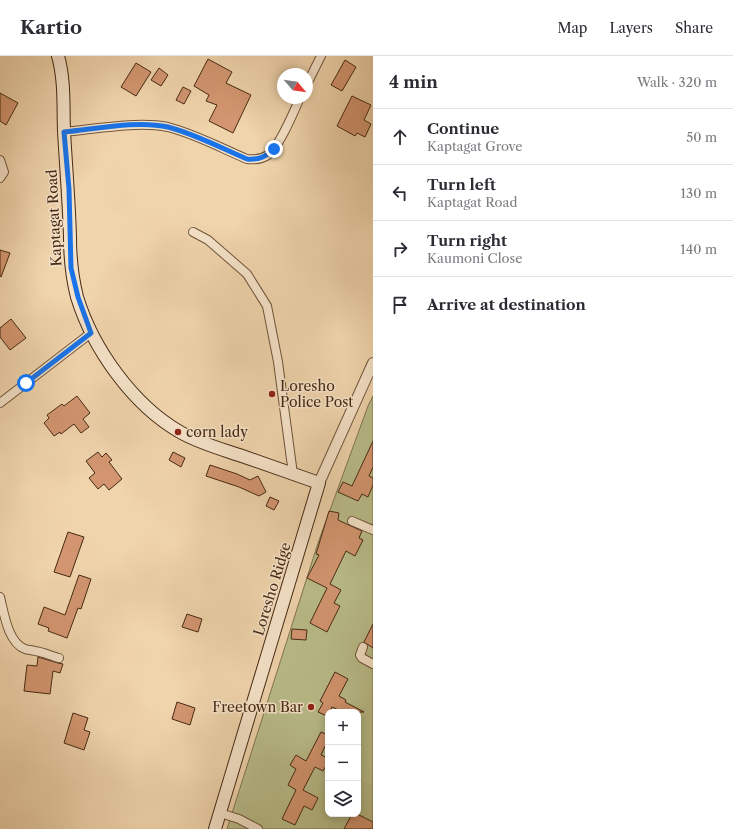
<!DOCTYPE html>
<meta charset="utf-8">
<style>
:root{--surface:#fff;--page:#f2f2f3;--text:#2b2b33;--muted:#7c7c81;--line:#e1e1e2}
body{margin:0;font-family:"Libre Caslon Text",serif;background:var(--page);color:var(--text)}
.controls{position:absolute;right:12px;bottom:12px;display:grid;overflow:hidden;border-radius:8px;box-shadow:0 2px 10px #0003}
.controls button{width:36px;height:36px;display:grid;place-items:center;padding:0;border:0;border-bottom:1px solid var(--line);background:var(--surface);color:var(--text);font:20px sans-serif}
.compass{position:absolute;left:277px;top:12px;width:36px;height:36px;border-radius:50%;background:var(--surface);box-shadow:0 2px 10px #0003;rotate:119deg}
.stop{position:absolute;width:12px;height:12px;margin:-9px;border:3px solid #1a73e8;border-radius:50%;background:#fff}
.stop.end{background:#1a73e8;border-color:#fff;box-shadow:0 1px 4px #0008}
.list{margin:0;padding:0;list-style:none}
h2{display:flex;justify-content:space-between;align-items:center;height:52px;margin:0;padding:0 16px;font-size:17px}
h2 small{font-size:13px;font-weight:400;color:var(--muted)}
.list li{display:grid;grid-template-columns:26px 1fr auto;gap:12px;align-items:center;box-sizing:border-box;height:56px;padding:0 16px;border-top:1px solid var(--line)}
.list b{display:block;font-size:15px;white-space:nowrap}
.list p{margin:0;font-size:13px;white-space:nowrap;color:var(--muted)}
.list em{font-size:13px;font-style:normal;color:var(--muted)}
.icon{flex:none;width:22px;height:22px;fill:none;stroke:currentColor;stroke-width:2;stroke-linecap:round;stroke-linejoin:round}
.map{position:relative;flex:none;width:373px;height:773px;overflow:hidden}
header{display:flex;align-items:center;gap:24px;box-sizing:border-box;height:56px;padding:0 20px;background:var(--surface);border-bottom:1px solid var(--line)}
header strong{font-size:19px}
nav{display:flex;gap:22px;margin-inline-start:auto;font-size:14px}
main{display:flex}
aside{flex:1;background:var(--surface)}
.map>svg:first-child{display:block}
</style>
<header>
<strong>Kartio</strong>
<nav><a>Map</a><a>Layers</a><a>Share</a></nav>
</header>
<main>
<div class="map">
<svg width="373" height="773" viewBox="0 0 373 773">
<rect width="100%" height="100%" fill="#f0d4ac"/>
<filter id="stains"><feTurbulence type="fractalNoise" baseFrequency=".005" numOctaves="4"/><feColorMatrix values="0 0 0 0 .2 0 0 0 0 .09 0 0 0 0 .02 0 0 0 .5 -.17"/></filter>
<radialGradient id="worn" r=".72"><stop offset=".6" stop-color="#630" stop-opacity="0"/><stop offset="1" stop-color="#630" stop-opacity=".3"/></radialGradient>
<path fill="#b9bd8a" stroke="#80734f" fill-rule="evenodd" d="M 373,340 L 373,773 L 227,773 L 318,487 L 368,350 ZM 328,656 L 358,656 L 358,758 L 328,758 Z"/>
<g fill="#d39670" stroke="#462914">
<polygon points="208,3 232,16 226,27 251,39 233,77 209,65 217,49 206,45 209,39 194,30"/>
<polygon points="345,4 356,11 342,35 331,29"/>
<polygon points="136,7 151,16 136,40 121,31"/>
<polygon points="159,12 168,19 161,30 151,24"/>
<polygon points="183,31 191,35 184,48 176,44"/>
<polygon points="0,37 18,47 6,69 0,65"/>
<polygon points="352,40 371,49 364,64 371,68 365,81 357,77 355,80 337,70"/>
<polygon points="0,194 10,197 1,221 0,220"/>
<polygon points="11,263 26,282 10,294 0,281 0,272"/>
<polygon points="77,340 90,357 83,363 89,371 81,377 74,368 61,378 60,376 54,380 44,367 49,362 47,359 62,348 64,350"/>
<polygon points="373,385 373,411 369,420 373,422 373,429 368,441 362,438 358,445 338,436 343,426 352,430"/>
<polygon points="98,396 102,401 106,397 112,404 109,406 122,423 109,434 104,428 98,433 89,422 95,417 86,405"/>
<polygon points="173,396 185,402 181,411 169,404"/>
<polygon points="210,409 237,418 250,424 258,420 266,436 259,440 239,431 206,420"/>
<polygon points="270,441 279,445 274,454 266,450"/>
<polygon points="329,455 339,457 338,464 362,475 359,482 363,484 355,500 346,495 330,528 341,534 334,547 340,550 327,576 310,567 327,532 307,522 319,499 316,498"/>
<polygon points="68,476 84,481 70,521 54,516"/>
<polygon points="79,519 91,523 81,553 78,552 67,582 48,575 49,572 38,568 44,551 65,559"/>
<polygon points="187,558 202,563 198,576 182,571"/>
<polygon points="373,568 373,592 364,586"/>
<polygon points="292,573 307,574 306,584 291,583"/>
<polygon points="38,601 58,607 63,608 60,617 53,615 50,638 24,635 27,609 37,610"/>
<polygon points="335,616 348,623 339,640 346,644 345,646 364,656 343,656 332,651 330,656 328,656 327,660 318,656 323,647 320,645"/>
<polygon points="177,646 195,652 190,669 172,663"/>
<polygon points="73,657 88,662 84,674 90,676 84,694 64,687"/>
<polygon points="321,676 328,679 328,684 321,699 328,702 328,706 323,715 315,711 303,734 318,742 312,754 304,750 295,769 282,763 296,734 288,729 296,713 290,709 296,699 306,705"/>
<polygon points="352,758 357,758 373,766 373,773 344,773"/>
</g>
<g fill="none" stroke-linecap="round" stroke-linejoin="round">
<defs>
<g id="minor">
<polyline points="307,28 321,0"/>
<path d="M 64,76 C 96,73 137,65 168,71 C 195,78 221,92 247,103 C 255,104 262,103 268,99 C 280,90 293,57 300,42"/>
<polyline points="0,104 4,116 0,122"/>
<polyline points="193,176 208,184 247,218 267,250 278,306 293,418"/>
<polyline points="0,347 91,277"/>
<polyline points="352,465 373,474"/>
<path d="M 0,541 C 4,557 8,587 25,593 C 28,594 31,594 35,595 C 43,596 51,600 59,602"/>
<polyline points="363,591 360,599 362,602 373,608"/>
<polyline points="220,757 239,763 258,773"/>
</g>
<polyline id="tertiary" points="319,427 373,307"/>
<path id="secondary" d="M 58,0 C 65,25 63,50 64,75 C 66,111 69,146 70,181 C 70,202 72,221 77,241 C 93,293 133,349 180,376 C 199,387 221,393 242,400 C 267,409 293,418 319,427 L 215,773"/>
</defs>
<use href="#minor" stroke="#70543a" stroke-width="10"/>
<use href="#tertiary" stroke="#70543a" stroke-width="12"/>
<use href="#secondary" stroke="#462914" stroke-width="14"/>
<use href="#minor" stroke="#f5e3c9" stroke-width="8"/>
<use href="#tertiary" stroke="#f5e3c9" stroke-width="10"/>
<use href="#secondary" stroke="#f5e3c9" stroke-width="12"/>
</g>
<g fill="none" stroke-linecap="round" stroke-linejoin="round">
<path stroke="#1a73e8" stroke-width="5" d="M 26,327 L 91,277 L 78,241 L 71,212 L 69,133 L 64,76 C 96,73 137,64 168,71 C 195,78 221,92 247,103 C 259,104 265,101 274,93"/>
</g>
<g fill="#8f2418" stroke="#f5e3c9" stroke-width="1.5">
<circle cx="272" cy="338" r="4"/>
<circle cx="178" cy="376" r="4"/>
<circle cx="311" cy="651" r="4"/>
</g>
<g text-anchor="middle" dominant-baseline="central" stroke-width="3" stroke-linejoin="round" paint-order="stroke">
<g font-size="14" fill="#462914" stroke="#f5e3c9">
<text transform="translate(54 162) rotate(-93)">Kaptagat Road</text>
<text transform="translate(272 533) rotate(-73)">Loresho Ridge</text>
</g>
<g font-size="14" fill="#462914" stroke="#f5e3c9" text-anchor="start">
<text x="280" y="330">Loresho<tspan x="280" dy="16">Police Post</tspan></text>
<text x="186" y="376">corn lady</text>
<text x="303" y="651" text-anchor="end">Freetown Bar</text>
</g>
</g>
<rect width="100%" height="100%" filter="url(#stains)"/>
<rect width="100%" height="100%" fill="url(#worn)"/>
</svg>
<div class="controls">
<button>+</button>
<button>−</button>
<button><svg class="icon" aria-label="layers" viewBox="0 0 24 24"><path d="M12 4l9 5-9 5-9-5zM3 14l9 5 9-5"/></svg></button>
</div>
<svg class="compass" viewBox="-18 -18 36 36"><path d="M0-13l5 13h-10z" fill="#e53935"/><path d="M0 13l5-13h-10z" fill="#7c7c81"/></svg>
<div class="stop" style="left:26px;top:327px"></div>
<div class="stop end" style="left:274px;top:93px"></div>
</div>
<aside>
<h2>4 min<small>Walk · 320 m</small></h2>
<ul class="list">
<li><svg class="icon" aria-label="ahead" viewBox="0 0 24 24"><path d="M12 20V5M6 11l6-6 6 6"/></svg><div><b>Continue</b><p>Kaptagat Grove</p></div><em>50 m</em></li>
<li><svg class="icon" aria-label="left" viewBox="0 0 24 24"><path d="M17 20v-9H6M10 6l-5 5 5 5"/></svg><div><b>Turn left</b><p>Kaptagat Road</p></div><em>130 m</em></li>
<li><svg class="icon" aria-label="right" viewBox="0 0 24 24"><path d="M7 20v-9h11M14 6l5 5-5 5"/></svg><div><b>Turn right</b><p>Kaumoni Close</p></div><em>140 m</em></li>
<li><svg class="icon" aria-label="arrive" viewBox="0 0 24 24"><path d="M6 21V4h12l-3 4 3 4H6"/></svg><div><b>Arrive at destination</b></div></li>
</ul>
</aside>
</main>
